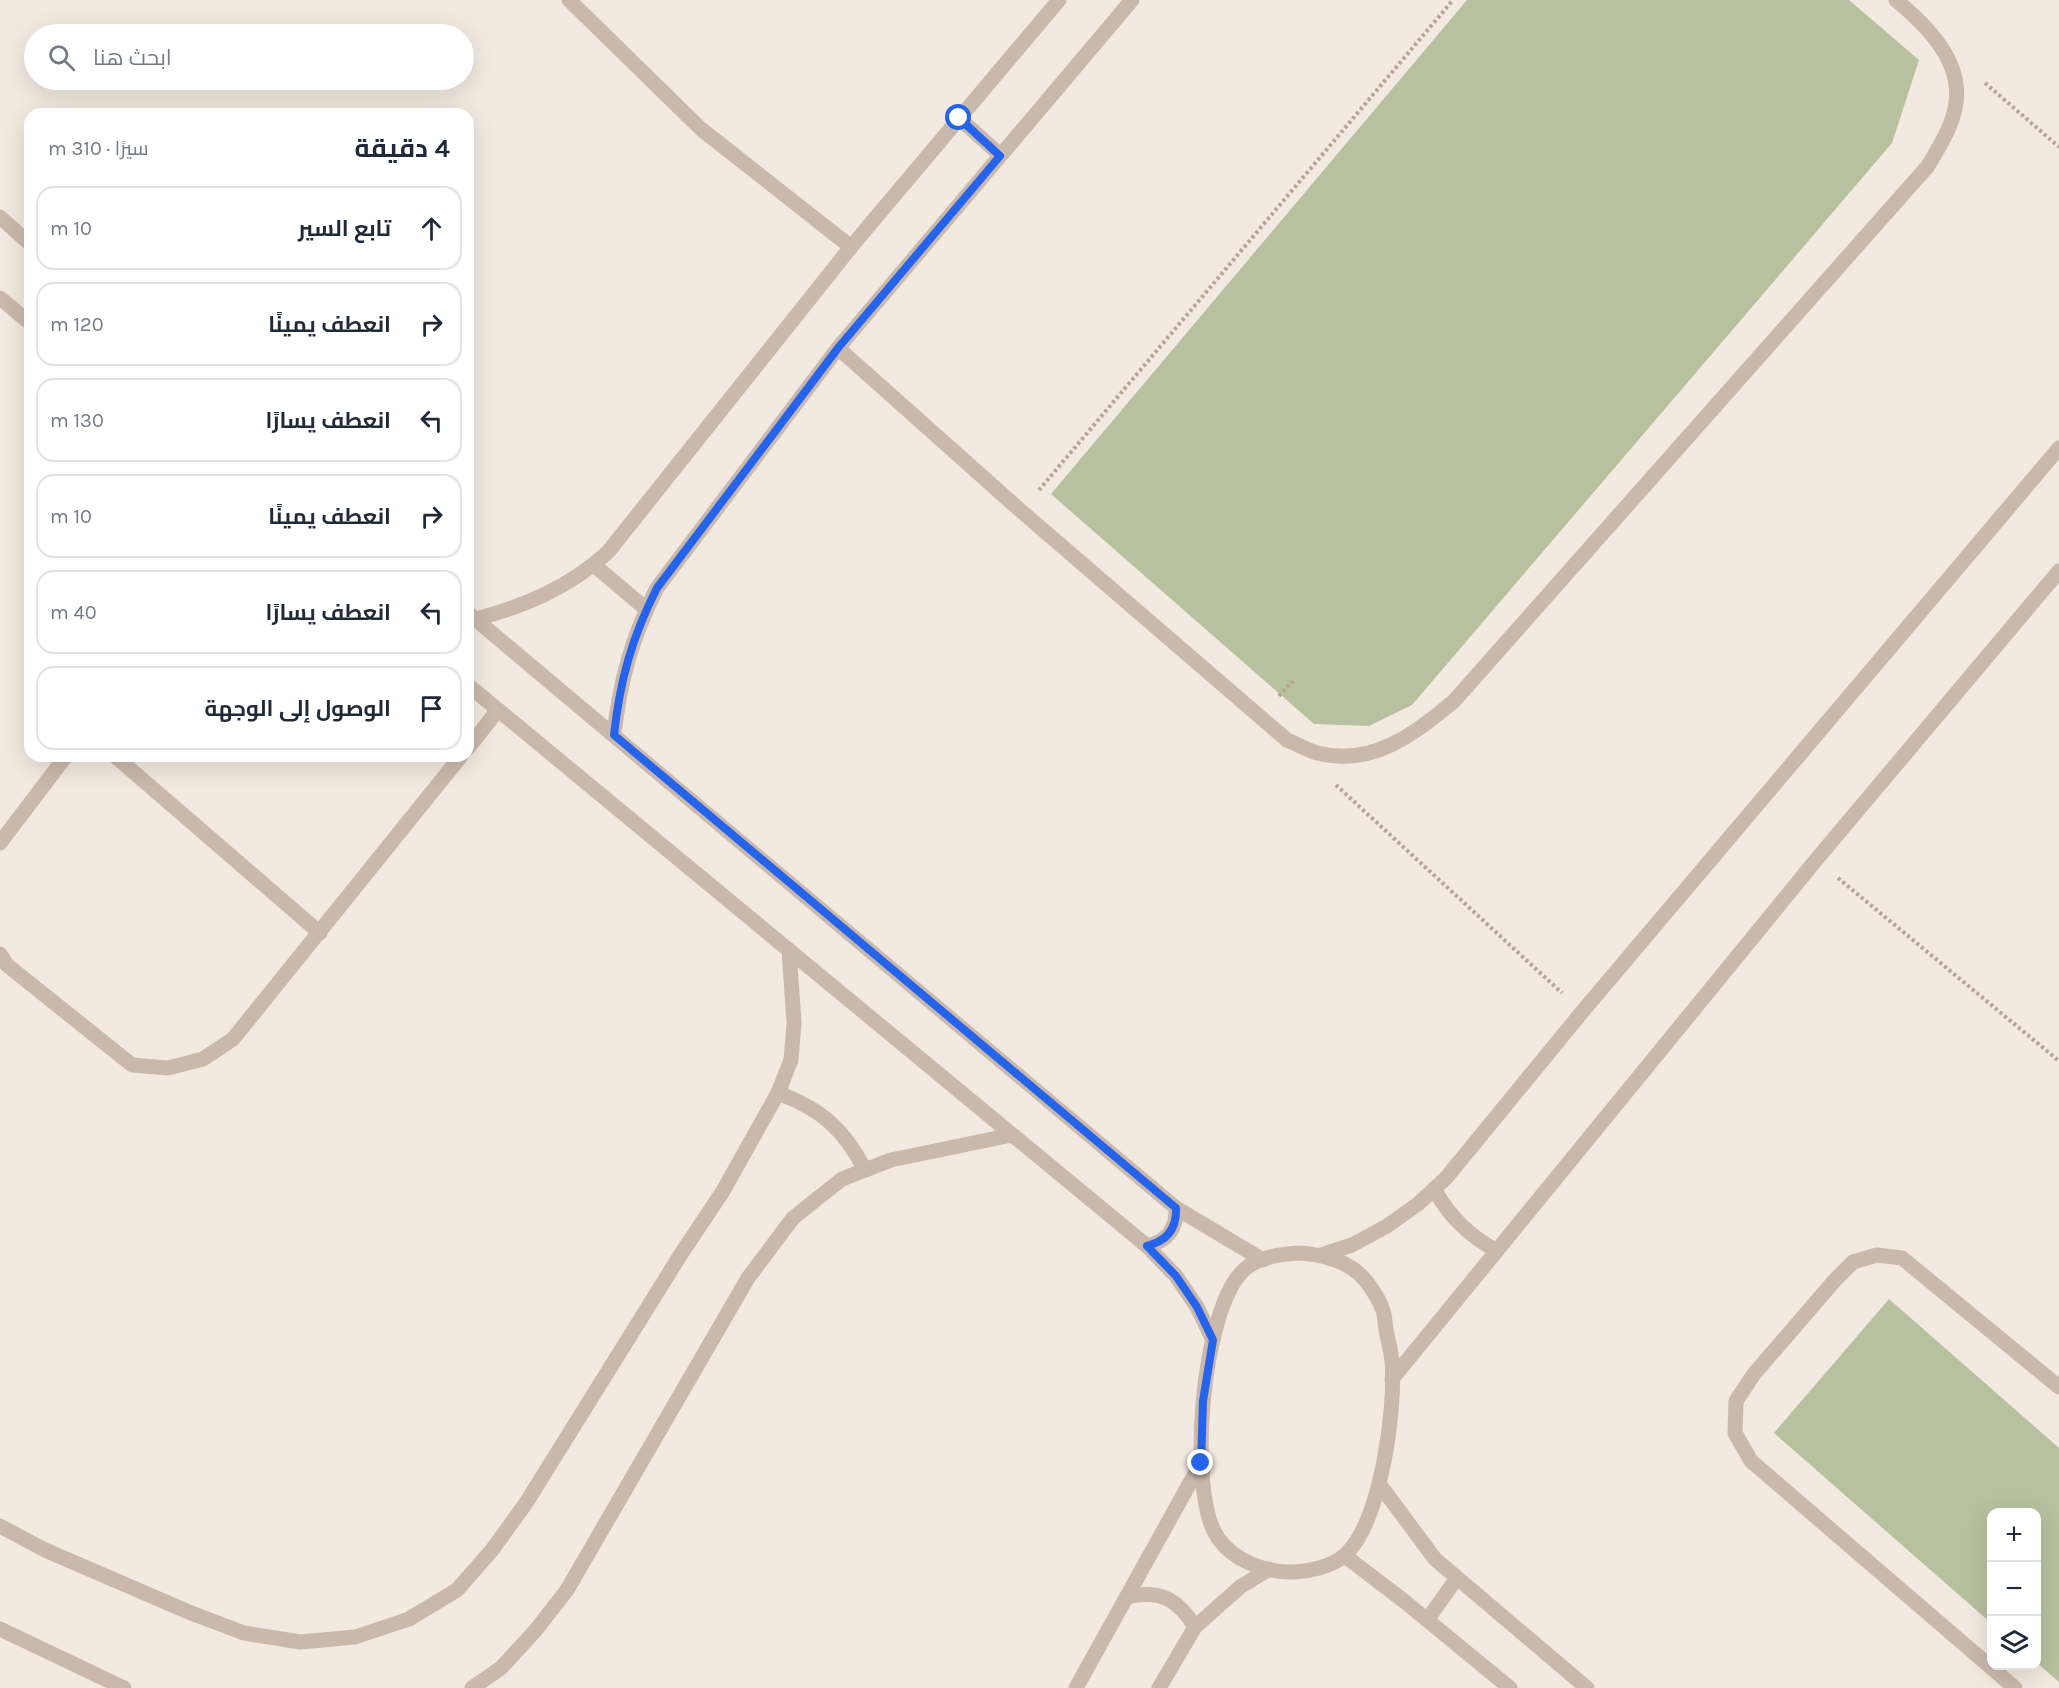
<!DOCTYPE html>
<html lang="ar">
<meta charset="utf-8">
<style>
:root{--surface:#fff;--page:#f6f6f7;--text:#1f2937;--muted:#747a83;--line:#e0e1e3}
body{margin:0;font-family:Karla,Cairo,sans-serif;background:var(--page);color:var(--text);direction:rtl}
.controls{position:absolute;right:18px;bottom:18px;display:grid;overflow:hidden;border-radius:12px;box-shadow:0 6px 24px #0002}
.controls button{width:54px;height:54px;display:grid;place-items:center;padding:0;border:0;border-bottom:2px solid var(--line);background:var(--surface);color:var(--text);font:30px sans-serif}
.stop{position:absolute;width:18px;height:18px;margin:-14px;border:4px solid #2563eb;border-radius:50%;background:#fff}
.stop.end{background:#2563eb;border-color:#fff;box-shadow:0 2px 6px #0008}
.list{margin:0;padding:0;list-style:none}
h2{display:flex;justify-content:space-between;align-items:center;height:78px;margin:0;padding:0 24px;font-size:26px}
h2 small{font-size:20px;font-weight:400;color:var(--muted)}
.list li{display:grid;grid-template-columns:39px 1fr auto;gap:18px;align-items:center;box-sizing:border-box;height:84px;margin:0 12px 12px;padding:0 12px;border:2px solid var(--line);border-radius:18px}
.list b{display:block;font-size:22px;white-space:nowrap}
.list em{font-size:20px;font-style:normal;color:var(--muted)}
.icon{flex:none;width:33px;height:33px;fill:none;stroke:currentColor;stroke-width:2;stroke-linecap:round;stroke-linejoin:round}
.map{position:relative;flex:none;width:2059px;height:1688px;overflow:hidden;direction:ltr}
.search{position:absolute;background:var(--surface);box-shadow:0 6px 24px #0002;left:24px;top:24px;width:450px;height:66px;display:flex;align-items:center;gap:15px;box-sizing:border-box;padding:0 21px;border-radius:33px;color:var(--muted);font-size:22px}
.panel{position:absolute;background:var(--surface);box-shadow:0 6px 24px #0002;left:24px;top:108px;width:450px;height:654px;border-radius:18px;direction:rtl}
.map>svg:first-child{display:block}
</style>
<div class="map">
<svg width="2059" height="1688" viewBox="0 0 2059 1688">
<rect width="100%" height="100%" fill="#f2e9e0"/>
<g fill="#b7c1a0">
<polygon points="1467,0 1849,0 1919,60 1892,143 1412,705 1369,726 1314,724 1051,494"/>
<polygon points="1889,1299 2059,1448 2059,1682 2037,1663 2036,1512 1992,1512 1991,1623 1774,1433"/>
</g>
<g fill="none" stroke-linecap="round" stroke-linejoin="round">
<g stroke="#b6a296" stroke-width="4" stroke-dasharray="3 3" stroke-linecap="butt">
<polyline points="1985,83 2059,147"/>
<polyline points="1039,490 1453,0"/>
<polyline points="1279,696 1293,681"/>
<polyline points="1336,785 1562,993"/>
<polyline points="1838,878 2059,1061"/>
</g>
<g stroke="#cab8ac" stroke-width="15">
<polyline points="569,0 701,129 851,247"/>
<polyline points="959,118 1000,155"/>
<polyline points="0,217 30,244"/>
<polyline points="0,298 30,323"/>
<path d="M 838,348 L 1021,511 L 1287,740 C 1297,744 1307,750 1317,753 C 1373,767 1414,734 1454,701 L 1928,166 C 1939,147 1953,126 1956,103 C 1962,60 1926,25 1896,0"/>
<polyline points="594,565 646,609"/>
<polyline points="468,613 1176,1208 1263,1260"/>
<path d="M 476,619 C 525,606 570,587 608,552 L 851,247 L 1059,0"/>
<polyline points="468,685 1147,1246 1176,1276 1197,1307 1213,1340"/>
<path d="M 614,735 C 620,680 632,637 657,588 L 838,348 L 1132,0"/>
<polyline points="468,748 498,710"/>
<polyline points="115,756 320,933"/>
<polyline points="0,843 66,756"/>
<polyline points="0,954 7,965 132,1065 168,1068 203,1059 233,1039 461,756"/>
<path d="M 778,1093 C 821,1109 844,1129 865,1170"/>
<path d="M 1434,1189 C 1450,1217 1468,1235 1497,1251"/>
<path d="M 1147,1246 C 1167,1241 1177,1229 1176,1208"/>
<path d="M 1301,1253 C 1328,1255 1356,1263 1371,1288 C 1375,1294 1380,1301 1382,1308 C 1385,1314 1385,1323 1386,1330 C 1388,1340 1391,1351 1392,1361 C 1396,1409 1381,1522 1345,1555 C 1332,1567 1307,1572 1290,1572 C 1264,1572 1233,1560 1218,1538 C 1186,1492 1202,1305 1245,1269 C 1260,1256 1283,1254 1301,1253 Z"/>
<polyline points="1321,1255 1352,1245 1387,1226 1418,1204 1446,1178 1582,1012 2059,448"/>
<polyline points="1392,1379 1816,860 2059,571"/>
<polyline points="1380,1485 1435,1559 1587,1688"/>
<polyline points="0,1526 45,1550 191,1613 244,1633 300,1642 355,1637 409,1619 457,1590 492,1550 526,1503 681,1254 723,1191 778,1093 791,1060 794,1023 789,950"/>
<polyline points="1345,1556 1404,1601 1510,1688"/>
<path d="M 1127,1597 C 1159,1589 1178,1599 1195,1627"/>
<polyline points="1427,1620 1457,1578"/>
<polyline points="0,1629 124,1688"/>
<polyline points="472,1688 501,1668 535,1631 567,1590 748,1278 793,1218 842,1179 891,1160 1012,1135"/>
<polyline points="1076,1688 1201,1463"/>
<polyline points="1159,1688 1195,1627 1240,1587 1269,1569"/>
<polyline points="2015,1688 1751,1461 1735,1433 1736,1401 1754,1374 1835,1280 1853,1262 1877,1255 1902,1258 2059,1387"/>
</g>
</g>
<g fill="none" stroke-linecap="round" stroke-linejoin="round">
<path stroke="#2563eb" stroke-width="8" d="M 959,118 L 1000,156 L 838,348 L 657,588 C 632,637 620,680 614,735 L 1176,1208 C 1177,1229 1167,1241 1147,1246 L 1176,1276 L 1197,1307 L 1213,1340 L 1203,1401 L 1201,1463"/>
</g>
</svg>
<div class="controls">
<button>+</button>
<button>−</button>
<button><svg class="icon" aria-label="layers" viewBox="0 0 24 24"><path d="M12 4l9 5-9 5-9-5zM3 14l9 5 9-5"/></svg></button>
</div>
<div class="stop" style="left:959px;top:118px"></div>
<div class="stop end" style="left:1201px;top:1463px"></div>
<div class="search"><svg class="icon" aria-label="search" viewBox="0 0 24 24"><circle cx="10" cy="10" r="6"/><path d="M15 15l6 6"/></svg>ابحث هنا</div>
<section class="panel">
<h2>4 دقيقة<small>سيرًا · 310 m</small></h2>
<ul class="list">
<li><svg class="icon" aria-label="ahead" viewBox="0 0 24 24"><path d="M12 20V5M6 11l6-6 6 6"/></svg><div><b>تابع السير</b></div><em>10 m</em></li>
<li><svg class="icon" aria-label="right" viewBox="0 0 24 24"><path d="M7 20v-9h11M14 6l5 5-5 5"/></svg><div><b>انعطف يمينًا</b></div><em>120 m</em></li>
<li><svg class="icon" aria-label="left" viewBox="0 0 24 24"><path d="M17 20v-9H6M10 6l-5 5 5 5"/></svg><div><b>انعطف يسارًا</b></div><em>130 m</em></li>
<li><svg class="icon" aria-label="right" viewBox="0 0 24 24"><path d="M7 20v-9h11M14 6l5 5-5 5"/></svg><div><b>انعطف يمينًا</b></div><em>10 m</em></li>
<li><svg class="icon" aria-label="left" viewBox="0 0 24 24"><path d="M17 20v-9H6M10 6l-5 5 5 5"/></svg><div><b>انعطف يسارًا</b></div><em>40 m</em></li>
<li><svg class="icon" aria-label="arrive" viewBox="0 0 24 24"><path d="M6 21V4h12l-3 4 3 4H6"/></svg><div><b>الوصول إلى الوجهة</b></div></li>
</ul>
</section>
</div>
